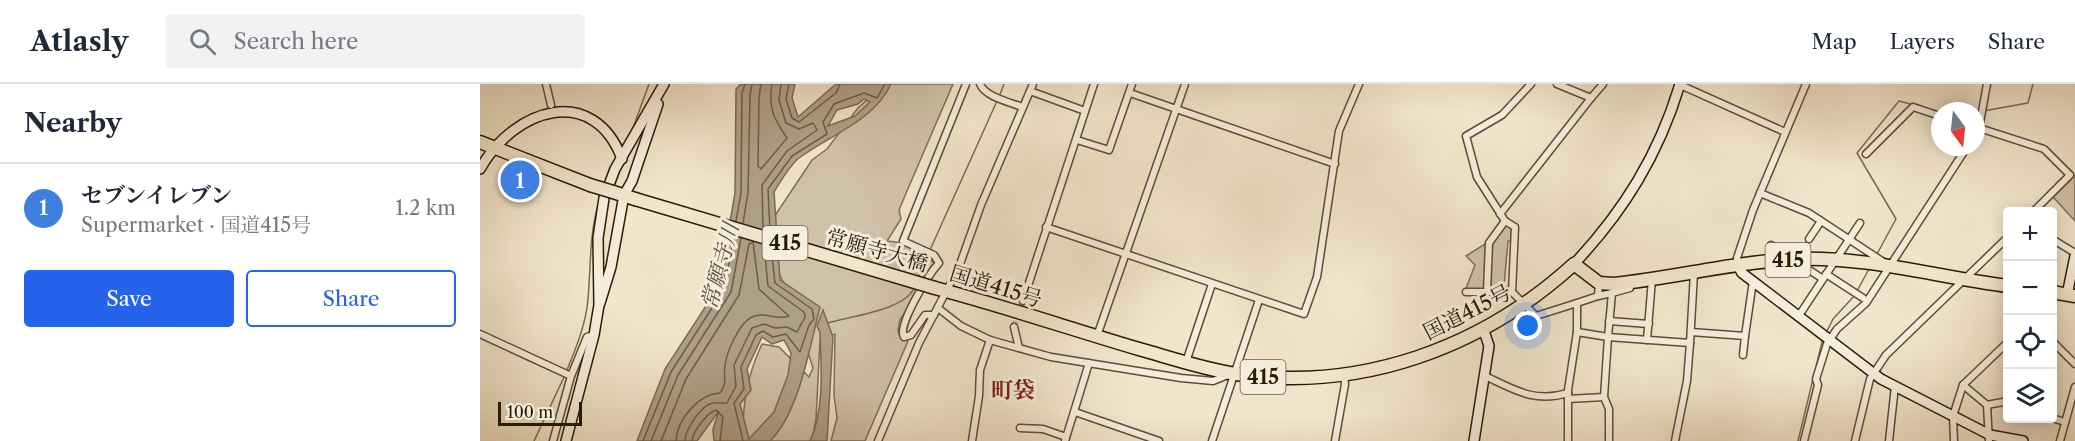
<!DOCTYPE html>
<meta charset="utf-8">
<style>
:root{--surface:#fff;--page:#f2f2f3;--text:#1f2937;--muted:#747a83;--line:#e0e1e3;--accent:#2563eb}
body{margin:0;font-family:"Libre Caslon Text","Noto Serif JP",serif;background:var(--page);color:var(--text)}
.controls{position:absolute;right:18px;bottom:18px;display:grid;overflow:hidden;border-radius:6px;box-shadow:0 3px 15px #0003}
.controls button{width:54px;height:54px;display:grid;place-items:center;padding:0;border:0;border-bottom:2px solid var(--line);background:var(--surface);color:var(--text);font:30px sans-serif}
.compass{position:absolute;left:1451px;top:18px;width:54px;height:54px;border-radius:50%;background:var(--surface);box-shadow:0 3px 15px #0003;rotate:165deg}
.scale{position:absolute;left:18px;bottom:15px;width:84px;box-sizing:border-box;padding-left:6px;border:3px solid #2c1a03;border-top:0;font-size:16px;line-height:21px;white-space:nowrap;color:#2c1a03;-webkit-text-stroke:4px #f6eedd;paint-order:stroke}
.you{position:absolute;left:1048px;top:242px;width:21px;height:21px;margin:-15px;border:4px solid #fff;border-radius:50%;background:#1a73e8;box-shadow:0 0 0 9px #1a73e833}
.badge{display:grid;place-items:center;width:39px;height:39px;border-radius:50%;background:var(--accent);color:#fff;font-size:20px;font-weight:700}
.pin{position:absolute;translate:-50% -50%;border:3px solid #fff;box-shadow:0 2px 6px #0006}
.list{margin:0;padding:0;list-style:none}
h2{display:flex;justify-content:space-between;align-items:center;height:78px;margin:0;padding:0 24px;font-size:26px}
h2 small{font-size:20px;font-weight:400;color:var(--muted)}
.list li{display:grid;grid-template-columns:39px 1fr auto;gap:18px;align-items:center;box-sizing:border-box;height:90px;padding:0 24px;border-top:2px solid var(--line)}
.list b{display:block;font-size:22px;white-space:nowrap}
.list p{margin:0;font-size:20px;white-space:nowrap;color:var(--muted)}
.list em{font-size:20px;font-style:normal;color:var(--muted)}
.actions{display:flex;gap:12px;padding:18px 24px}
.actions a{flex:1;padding:14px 0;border:2px solid var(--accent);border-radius:6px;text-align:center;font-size:21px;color:var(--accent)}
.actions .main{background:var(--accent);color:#fff}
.icon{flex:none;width:33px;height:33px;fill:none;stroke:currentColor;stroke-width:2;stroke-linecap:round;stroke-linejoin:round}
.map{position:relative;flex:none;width:1595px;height:357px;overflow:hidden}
header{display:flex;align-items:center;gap:36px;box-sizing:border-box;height:84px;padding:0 30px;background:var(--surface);border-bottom:2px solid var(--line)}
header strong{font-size:28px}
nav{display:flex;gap:33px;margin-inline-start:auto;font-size:21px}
.search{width:420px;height:54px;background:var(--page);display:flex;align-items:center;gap:15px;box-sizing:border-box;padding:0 21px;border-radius:6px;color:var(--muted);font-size:22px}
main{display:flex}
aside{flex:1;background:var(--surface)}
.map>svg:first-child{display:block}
</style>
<header>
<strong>Atlasly</strong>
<div class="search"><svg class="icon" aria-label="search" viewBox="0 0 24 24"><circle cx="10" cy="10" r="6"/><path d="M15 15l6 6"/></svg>Search here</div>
<nav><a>Map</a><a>Layers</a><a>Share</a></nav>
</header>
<main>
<aside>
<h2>Nearby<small></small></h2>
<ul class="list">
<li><span class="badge" style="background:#3f7fe0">1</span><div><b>セブンイレブン</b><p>Supermarket · 国道415号</p></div><em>1.2 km</em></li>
</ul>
<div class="actions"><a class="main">Save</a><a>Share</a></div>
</aside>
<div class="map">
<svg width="1595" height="357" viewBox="0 0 1595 357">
<rect width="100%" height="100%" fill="#f1e5cb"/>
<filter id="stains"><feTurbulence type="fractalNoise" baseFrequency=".00333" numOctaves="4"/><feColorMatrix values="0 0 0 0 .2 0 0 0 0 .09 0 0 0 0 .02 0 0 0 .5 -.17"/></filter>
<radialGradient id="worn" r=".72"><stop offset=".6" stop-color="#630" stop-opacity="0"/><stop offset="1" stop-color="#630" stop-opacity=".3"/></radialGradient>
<g fill="#d0c2a9" stroke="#7e6e56" stroke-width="1.5">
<path d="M 405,0 L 473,0 L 427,107 L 419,126 L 421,135 L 407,157 C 427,158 441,167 455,180 L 420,236 L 418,246 L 420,253 L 428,257 L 385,357 L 351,357 L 357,334 L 354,311 L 355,250 L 340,256 L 336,335 L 332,357 L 263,357 C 262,321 267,292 282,260 L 299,263 L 329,293 L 333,284 L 309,210 L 295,181 L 292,136 L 332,76 L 347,65 L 378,24 Z"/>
<polygon points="1595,91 1595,137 1573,113"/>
<polygon points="1026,140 1033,145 1033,157 1028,157 1024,202 1029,203 1029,207 985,207 995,181 986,172 1007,159"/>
</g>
<g fill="#aea087" stroke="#7a6a52" stroke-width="1.5" fill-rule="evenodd">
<path d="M 261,0 L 315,0 L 312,14 L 318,33 L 356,0 L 411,0 C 394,37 350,51 319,74 C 309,82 301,97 294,108 L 300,196 L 340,223 C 330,261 319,330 290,357 L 234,357 L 233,345 L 239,327 L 217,357 L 157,357 L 185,285 L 239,202 L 255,109 L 256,5 ZM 384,15 L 390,18 L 375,32 L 348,42 L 357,26 L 378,20 ZM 282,253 L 292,260 L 304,256 L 311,269 L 308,291 L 294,328 L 269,355 L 260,320 L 271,306 L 267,285 Z"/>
<path d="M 343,226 L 353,253 L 347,357 L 330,357 C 345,325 341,283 340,248 L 337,242 Z"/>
</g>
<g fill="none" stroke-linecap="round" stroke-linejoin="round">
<g stroke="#6d5d45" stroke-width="1.5">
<path d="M 281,0 L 279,14 L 278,82 L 281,85 L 307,54 C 294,35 288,25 292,0"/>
<polyline points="309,0 306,15 312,34 319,38 356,9 360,0"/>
<polyline points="256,137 261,109 262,9 265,0"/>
<polyline points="263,139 268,109 270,11 272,0"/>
<polyline points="283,145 282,101 307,67 337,46 333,39 319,45 306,39 299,16 301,0"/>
<polyline points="290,147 288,105 312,72 347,50 343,38 354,20 384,9 397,14 405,0"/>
<polyline points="163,357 191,288 244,205 254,152"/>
<polyline points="171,357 198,291 251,208 261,154"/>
<path d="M 181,357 L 206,295 L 259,211 L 269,160 L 273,158 L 279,205 L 309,232 C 296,237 285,227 272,233 C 259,239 246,269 245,282 C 243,294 248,299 240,309 C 219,310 197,335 196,357"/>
<path d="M 205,357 C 205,346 221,321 233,319 C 238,318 242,320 247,319 L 256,302 L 254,281 L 272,244 L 284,240 L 295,244 L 307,243 L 317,248 L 325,233 L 324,228 L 288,202 L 284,161"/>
<path d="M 212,357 C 213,347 227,329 236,326 L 243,333 L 240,357"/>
<polyline points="263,357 254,319 264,305 261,283 276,251 283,247 293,253 306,250 320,268 329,241 334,235 332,225 295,199 291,163"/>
</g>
<g stroke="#7a6a52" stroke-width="1.5">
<polyline points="519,13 524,0"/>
<polyline points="1503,27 1548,19 1553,0"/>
<polyline points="153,44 169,0"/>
<polyline points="450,166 517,17"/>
<polyline points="1397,170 1416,135 1377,69 1419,17 1430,20"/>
<polyline points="438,194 448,170"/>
<polyline points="1377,207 1389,185"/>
<path d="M 348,239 C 371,232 425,226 434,204"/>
<polyline points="1347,247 1353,235 1375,211"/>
<path d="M 87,286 C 96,264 106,240 108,215 C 111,182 109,150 119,118"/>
<polyline points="1334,291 1343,254"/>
<polyline points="54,357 85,291"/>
<polyline points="1318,357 1333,295"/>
</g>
<polyline stroke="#cabca3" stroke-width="6" stroke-dasharray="6 3" stroke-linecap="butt" points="534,243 543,217"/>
<defs>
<g id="street">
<polyline points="66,0 71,21"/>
<path d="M 500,0 C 505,13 530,18 542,23"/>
<polyline points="1198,0 1305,48"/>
<polyline points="550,7 605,27"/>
<polyline points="650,9 855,80"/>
<polyline points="1111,14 1123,0"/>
<polyline points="1496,43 1564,65 1590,91 1553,128"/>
<polyline points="1496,50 1499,44 1507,0"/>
<polyline points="597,56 629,66 652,0"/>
<polyline points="1386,70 1433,23 1460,32"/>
<polyline points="1280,109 1329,129 1405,179"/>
<polyline points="1020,130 1111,14 1077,0"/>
<polyline points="1025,137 997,93 986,52 1022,31 1051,0"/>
<polyline points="566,143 824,230 837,193 859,47 879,0"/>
<polyline points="1329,155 1341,137"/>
<polyline points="1572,155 1595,169"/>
<polyline points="1291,161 1343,195"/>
<polyline points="1258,181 1257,174 1273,126 1326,0"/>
<polyline points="1346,190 1383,214"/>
<polyline points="986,208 1032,208 1056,232 1097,219"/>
<polyline points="1007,208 1009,159 1025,137 1035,143 1032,208"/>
<polyline points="1132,209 1150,204 1150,199"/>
<polyline points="1118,212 1132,209 1128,253 1210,259 1214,189"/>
<polyline points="543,217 614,0"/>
<polyline points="458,224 481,242 510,256 571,273 701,294 733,297 748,291"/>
<polyline points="1320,230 1380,139"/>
<path d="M 454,231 L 445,231 L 431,251 L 424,253 C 417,241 449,190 459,179 L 454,171 L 423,157 L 486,0"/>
<polyline points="1129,237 1169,240"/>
<polyline points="534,243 539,264"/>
<polyline points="1211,248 1265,252 1263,271"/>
<polyline points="0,250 91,292 107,253 114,251"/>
<polyline points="617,252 705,0"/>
<polyline points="1265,252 1273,197"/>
<polyline points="1167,256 1172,195"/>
<polyline points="1572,257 1595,280"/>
<polyline points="706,278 732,200"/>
<path d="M 1005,292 C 1035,306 1054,319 1088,309"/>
<polyline points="1483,301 1507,321 1528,317"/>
<polyline points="1124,313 1129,325 1129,357"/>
<polyline points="1088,315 1124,313 1128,253 1097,248"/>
<polyline points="1507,321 1509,357"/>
<polyline points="595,328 679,357"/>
<polyline points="1572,334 1585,338"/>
<polyline points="540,344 563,345 586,353"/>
<polyline points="73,357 91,292"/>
<polyline points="398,357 439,259 479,183 501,121 553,0"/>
<polyline points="492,357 499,312 500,286 510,256"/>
<polyline points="585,357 609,279"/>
<polyline points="732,357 779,216"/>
<polyline points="855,357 865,300 864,291"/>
<polyline points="1088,357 1088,306 1097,248 1097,219 1118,212 1119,199"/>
<polyline points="1195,357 1207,297 1210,259"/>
<polyline points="1324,357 1338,301 1336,295 1347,260 1357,245 1386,219 1487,63"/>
<polyline points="1375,357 1390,295 1406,271 1528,153"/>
<polyline points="1409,357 1415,302"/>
<polyline points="1474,357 1473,332 1483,301 1528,258"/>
<polyline points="1580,357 1595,303"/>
</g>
<g id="secondary">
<path d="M 0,85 C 35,23 114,0 142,75"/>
<path d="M 1094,180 C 1144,127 1179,70 1200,0"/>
<polyline points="1258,182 1262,189 1401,295 1510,351 1543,357"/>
<polyline points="1587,211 1595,172"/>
<polyline points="120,219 131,183 144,111 152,97 178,20"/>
<polyline points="86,357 114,251 119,221 118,154 124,114 135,85 184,0"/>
<polyline points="994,357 1009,262 1004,247"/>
</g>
<g id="highway">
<polyline points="0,58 110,101"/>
<polyline points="133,108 155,115"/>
<path d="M 455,204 C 523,222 591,245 659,265 C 691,274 723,285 756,290 C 881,308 1002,264 1094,180 L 1119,199 L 1134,200 C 1194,194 1254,178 1315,175 C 1386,172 1457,193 1528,202"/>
<polyline points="1572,208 1595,212"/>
</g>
</defs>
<use href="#street" stroke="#5d4d35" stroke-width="9"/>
<use href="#secondary" stroke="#2c1a03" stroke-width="12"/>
<use href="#highway" stroke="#2c1a03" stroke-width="15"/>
<use href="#street" stroke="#f6eedd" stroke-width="6"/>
<use href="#secondary" stroke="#f6eedd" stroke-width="9"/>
<use href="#highway" stroke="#f1e5cb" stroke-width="12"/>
<defs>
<g id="highway-bridge">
<polyline points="110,101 133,108"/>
<polyline points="155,115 455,204"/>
</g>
</defs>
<use href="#highway-bridge" stroke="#2c1a03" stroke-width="15" stroke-linecap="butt"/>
<use href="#highway-bridge" stroke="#f1e5cb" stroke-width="12"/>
</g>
<g text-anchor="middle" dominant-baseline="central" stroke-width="6" stroke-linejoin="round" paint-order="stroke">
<g fill="#f6eedd" stroke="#695a44" stroke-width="1.5">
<rect x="282.5" y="142" width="45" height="34" rx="4.5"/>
<rect x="1285.5" y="159" width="45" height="34" rx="4.5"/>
<rect x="760.5" y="276" width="45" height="34" rx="4.5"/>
</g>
<g font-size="20" font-weight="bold" fill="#2c1a03">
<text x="305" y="159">415</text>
<text x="1308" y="176">415</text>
<text x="783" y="293">415</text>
</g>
<g font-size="21" fill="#2c1a03" stroke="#f6eedd">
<text transform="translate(397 166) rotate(16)">常願寺大橋</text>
<text transform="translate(516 202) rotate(17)">国道415号</text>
<text transform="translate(987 228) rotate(-27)">国道415号</text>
</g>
<g font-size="22" font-style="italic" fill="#605038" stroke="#f6eedd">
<text transform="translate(240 182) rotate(-75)">常願寺川</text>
</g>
<g font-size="22" font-weight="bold" fill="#7a1f14" stroke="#f6eedd">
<text x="533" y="306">町袋</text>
</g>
</g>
<rect width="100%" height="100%" filter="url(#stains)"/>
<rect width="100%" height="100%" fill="url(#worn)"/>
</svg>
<div class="controls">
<button>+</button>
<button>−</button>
<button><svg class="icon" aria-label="locate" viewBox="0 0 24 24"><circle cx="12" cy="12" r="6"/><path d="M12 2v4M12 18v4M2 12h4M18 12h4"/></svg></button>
<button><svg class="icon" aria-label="layers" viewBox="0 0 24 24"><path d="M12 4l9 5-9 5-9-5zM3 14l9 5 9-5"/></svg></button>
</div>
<svg class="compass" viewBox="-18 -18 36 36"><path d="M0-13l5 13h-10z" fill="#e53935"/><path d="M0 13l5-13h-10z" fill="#747a83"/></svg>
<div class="scale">100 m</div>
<div class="you"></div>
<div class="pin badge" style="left:40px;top:96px;background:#3f7fe0">1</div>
</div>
</main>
